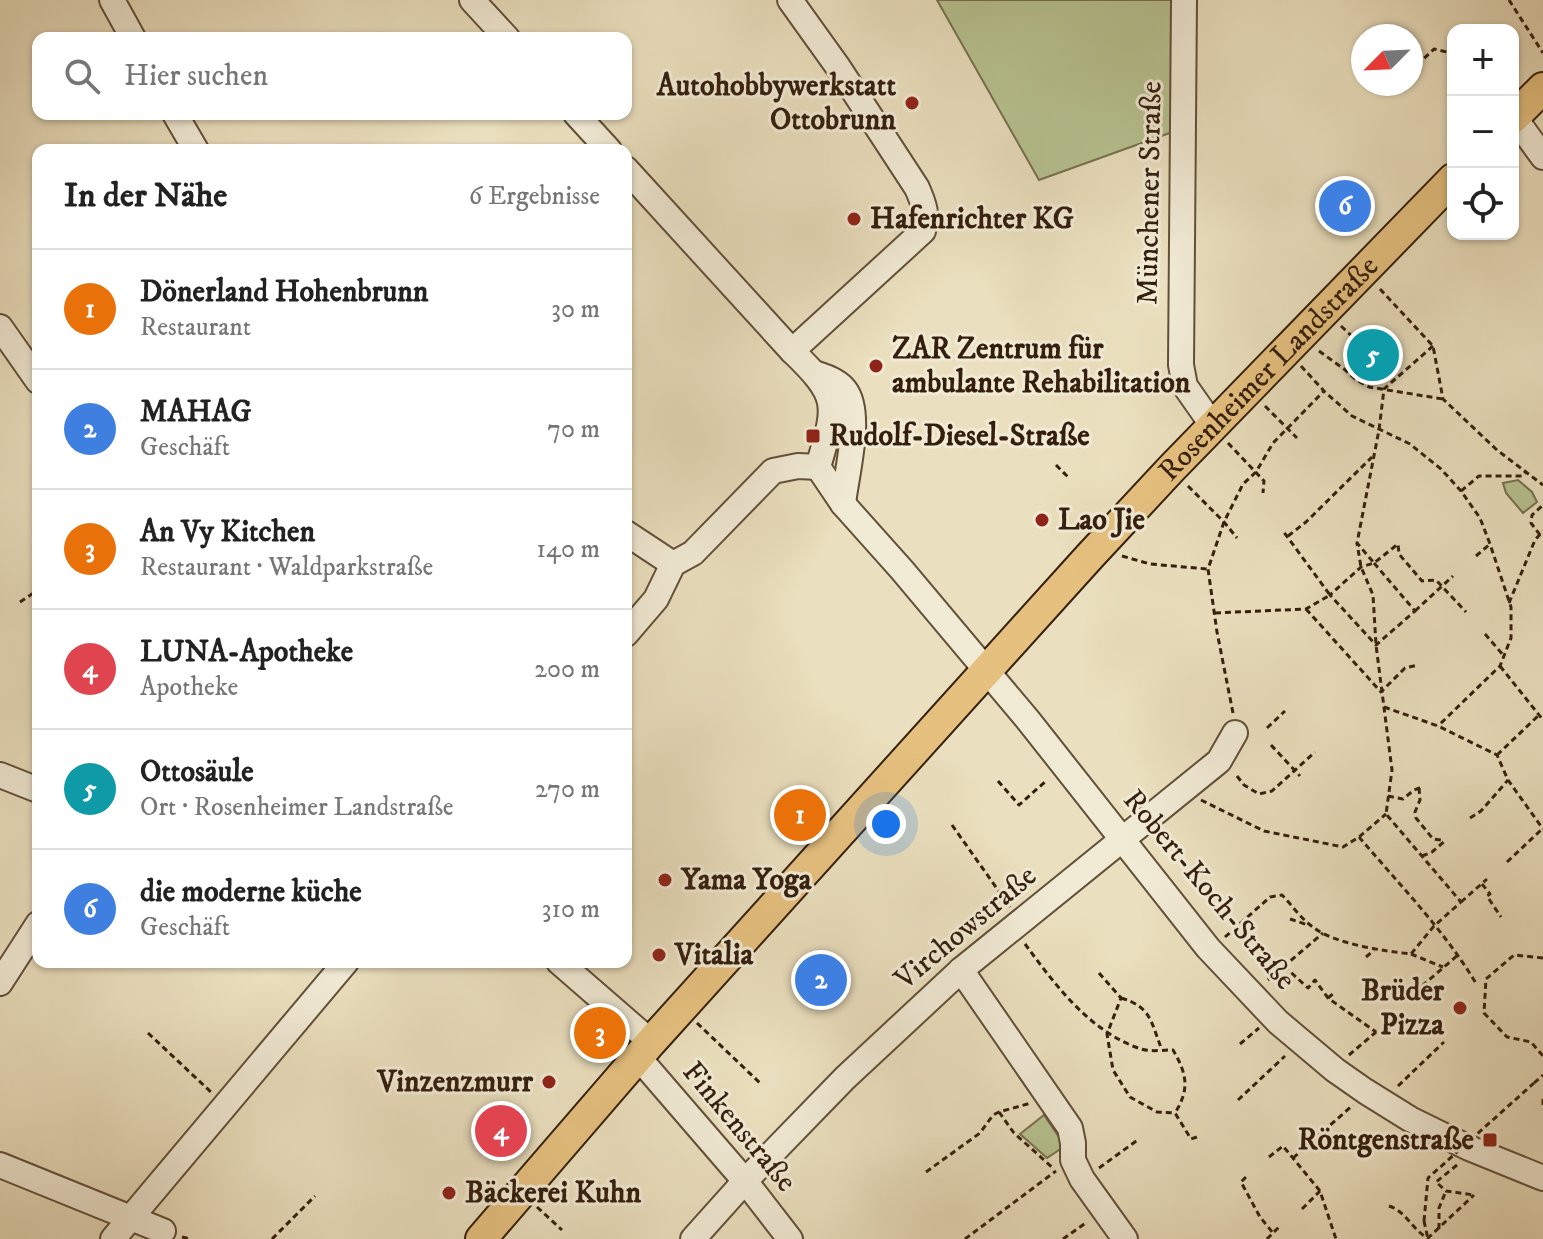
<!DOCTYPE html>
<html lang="de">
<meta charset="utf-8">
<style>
:root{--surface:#fff;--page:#f2f2f2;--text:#222;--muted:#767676;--line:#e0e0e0;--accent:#8f2418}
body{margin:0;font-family:"IM FELL DW Pica",serif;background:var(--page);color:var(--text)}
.controls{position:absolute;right:24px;top:24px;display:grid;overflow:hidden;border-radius:16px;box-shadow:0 2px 6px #0004}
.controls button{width:72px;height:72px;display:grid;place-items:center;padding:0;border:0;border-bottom:2px solid var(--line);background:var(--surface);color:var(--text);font:40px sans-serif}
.compass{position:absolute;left:1351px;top:24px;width:72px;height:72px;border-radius:50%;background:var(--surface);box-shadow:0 2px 6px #0004;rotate:246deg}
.you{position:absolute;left:886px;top:824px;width:28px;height:28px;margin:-20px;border:6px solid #fff;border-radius:50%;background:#1a73e8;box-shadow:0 0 0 12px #1a73e833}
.badge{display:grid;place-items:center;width:52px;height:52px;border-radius:50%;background:var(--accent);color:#fff;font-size:26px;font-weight:700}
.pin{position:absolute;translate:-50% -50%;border:4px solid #fff;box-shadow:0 2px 8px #0006}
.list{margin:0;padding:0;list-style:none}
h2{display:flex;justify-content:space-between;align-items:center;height:104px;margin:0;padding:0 32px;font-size:34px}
h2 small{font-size:26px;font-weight:400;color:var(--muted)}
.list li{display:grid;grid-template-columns:52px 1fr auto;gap:24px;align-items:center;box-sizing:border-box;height:120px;padding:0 32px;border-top:2px solid var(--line)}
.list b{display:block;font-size:30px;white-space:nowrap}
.list p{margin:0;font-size:26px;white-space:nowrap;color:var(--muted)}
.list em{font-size:26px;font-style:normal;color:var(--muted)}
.icon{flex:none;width:44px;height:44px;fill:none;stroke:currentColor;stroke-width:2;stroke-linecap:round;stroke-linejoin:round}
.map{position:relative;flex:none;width:1543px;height:1239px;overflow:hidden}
.search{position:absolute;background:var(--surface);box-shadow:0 2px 6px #0004;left:32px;top:32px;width:600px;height:88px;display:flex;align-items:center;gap:20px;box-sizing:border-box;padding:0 28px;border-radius:16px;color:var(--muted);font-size:30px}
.panel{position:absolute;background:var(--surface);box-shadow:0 2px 6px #0004;left:32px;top:144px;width:600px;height:824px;border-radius:16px}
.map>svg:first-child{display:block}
</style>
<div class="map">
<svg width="1543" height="1239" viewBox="0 0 1543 1239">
<rect width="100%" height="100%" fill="#eadfbe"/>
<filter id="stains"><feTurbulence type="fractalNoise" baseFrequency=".0025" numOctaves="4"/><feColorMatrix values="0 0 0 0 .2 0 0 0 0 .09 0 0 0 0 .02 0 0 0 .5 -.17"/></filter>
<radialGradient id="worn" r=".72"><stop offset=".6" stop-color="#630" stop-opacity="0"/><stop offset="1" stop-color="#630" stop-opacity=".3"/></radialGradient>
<g fill="#b7c291" stroke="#76704f" stroke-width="2">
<polygon points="937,0 1173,0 1178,130 1039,180"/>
<polygon points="1518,480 1532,492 1537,502 1523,513 1506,493 1503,483"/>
<polygon points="1044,1115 1065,1146 1047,1158 1020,1134"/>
</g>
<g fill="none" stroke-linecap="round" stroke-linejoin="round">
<defs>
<g id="minor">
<polyline points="112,0 133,38"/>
<polyline points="472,0 507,38"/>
<path d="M 790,0 L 838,67 L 917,188 C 924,204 928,215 923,231 L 792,351"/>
<polyline points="1184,0 1181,365 1185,386 1213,426"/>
<polyline points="175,114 196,150"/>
<polyline points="576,114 609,150"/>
<polyline points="1514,117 1543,157"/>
<path d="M 626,169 L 792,351 C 841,398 836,405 818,467"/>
<polyline points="0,327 38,381"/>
<path d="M 817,374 C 827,377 838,381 845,390 C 863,413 846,475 843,504"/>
<polyline points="818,467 843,504 902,570 1028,720 1208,948 1278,1022 1335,1070 1365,1091 1410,1119 1469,1148 1543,1178"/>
<polyline points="626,533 673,564"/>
<polyline points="626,634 656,599 673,564 693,553 773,471 798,466 818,467"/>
<polyline points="0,775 38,790"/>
<polyline points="559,962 651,1042"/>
<polyline points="961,970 1070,1128 1073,1143 1073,1160 1082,1179 1125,1239"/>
<polyline points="0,983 38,924"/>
<polyline points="638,1057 745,1181 790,1239"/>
<polyline points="0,1165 163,1231"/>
<polyline points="113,1239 346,962"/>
<polyline points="693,1239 745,1181 845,1078 961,970 1219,761 1235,733"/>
</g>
<g id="major">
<polyline points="1513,118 1543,88"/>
<path id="s1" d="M 481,1239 L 651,1042 L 1090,556 L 1171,469 L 1453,179"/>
</g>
</defs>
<use href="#minor" stroke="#624f39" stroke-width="28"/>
<use href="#major" stroke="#341f0d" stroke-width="34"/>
<g stroke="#341f0d" stroke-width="3" stroke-dasharray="6 4" stroke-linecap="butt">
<polyline points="1509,0 1543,53"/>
<polyline points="1417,65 1434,49 1447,52"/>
<polyline points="1380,289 1433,346 1443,399 1497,450 1543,485"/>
<polyline points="1341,326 1370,353"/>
<polyline points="1433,346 1384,389 1379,430 1357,543 1374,563 1398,544 1399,554 1422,581 1436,580 1466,612"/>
<polyline points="1319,351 1344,369 1355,379 1369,387 1443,399"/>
<polyline points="1301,366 1324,391 1352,416 1410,444 1441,469 1461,491 1480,518 1490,544 1511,607 1511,638 1500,666 1438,726"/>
<polyline points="1265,406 1297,438"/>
<polyline points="1228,443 1264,481 1263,493"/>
<polyline points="1056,465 1068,477"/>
<polyline points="1188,486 1224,522 1237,538"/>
<polyline points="1461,491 1479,476 1522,476 1526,472"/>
<polyline points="1540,535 1531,523 1532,515 1543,505"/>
<polyline points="1288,536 1306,522 1372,457"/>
<polyline points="1122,556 1150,564 1208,569"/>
<polyline points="1476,556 1490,544"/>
<polygon points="1374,563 1415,611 1376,645 1330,595 1361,567"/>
<polyline points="20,602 38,590"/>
<polyline points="1509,603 1535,540 1543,531"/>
<polyline points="1306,609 1381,692 1405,668 1418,665"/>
<polyline points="1415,611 1453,576"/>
<polyline points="1215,613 1306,609 1330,595 1283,531"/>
<polyline points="1485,634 1504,656"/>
<polyline points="1500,666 1543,720"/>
<polyline points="1384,707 1438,726 1497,755 1508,780 1543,829"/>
<polyline points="1233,713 1217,632 1208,569 1224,522 1243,484 1256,472 1273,443 1324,391"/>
<polyline points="1267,728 1285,711"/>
<polyline points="1271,745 1300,776"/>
<polyline points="1497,755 1539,715"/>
<polyline points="1237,776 1244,785 1259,794 1272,791 1315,752"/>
<polyline points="998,781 1019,805 1046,781"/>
<polyline points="1419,788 1420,800 1415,812 1416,818 1433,839 1441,840 1443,842"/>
<polyline points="1388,796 1403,799 1414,790 1422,787"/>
<polyline points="1201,800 1264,831 1343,847 1359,837 1386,814"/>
<polyline points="1470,818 1481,811 1508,780"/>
<polyline points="952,825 1010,907"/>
<path d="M 1359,837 C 1399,884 1445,931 1477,985"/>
<polyline points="1422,856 1432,852 1446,840"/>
<polyline points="1507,862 1541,830"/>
<polyline points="1482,884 1490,894 1487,896 1501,917"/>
<polyline points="1461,902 1487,879"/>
<polyline points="1290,919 1308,925"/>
<path d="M 1225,937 L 1270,897 L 1282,895 C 1292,905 1301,919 1313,927 C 1334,944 1384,951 1411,954 L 1434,926 L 1461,902 L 1386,814 L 1392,770 L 1376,645 L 1373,595 L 1361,567 L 1357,543"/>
<path d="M 1025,944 C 1056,986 1090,1032 1141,1049 C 1150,1052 1163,1050 1173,1050 C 1187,1074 1190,1089 1175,1113"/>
<polyline points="1411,954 1443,967"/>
<polyline points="1366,957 1374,950"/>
<polyline points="1543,958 1514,955 1486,979 1484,1013 1507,1037 1531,1042 1543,1056"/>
<polyline points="1284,966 1308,988 1315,980 1328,998 1376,1032"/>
<polyline points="1099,973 1121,998 1107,1034 1113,1070 1130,1097 1157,1112 1175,1113 1191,1139 1197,1137"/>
<polyline points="1268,980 1323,933"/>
<polyline points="1422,986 1458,955"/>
<path d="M 1121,998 C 1152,1007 1151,1023 1162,1050"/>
<polyline points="1328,998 1334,993"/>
<polyline points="697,1023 761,1084"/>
<polyline points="148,1033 212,1093"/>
<polyline points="1240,1044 1259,1028"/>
<polyline points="1349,1055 1376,1032 1389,1029"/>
<polyline points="1534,1083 1543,1075"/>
<polyline points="1398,1086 1444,1042"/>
<polyline points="1543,1099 1543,1107"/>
<polyline points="1238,1100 1285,1056"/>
<polyline points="999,1112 1014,1133 1054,1169"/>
<polyline points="490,1152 522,1117"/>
<polyline points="1269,1157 1283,1146 1320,1191 1336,1239"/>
<polyline points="1293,1158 1353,1105"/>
<polyline points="1457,1165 1436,1182 1446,1191 1474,1195"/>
<polyline points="1099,1168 1139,1139"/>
<polyline points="926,1172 980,1133 993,1115 999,1112 1031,1103"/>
<polyline points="1246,1177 1241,1182 1260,1217 1273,1233"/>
<path d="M 1389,1206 C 1406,1211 1413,1231 1428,1238 L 1474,1195"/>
<polyline points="537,1207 562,1230"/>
<polyline points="1302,1209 1320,1191"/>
<polyline points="1424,1221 1428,1239"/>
<polyline points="1439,1229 1439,1208 1446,1191"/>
<polyline points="182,1237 190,1239"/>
<polyline points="272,1239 315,1196"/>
<polyline points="965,1239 1056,1171"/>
<polyline points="1063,1239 1087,1222"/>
<polyline points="1267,1239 1280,1226"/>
</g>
<use href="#minor" stroke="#f1ead5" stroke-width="24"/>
<use href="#major" stroke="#e5c07f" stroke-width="30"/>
<polyline stroke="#341f0d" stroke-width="3" stroke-dasharray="6 4" stroke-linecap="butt" points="1424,1221 1428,1178 1534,1083"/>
</g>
<g fill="#8f2418" stroke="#f1ead5" stroke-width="3">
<circle cx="912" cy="103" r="8"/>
<circle cx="854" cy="219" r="8"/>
<circle cx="876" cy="366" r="8"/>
<rect x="805" y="428" width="16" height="16" rx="4"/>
<circle cx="1042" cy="520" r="8"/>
<circle cx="665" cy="880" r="8"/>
<circle cx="659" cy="955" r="8"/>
<circle cx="1460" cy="1008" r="8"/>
<circle cx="549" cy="1082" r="8"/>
<rect x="1482" y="1132" width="16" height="16" rx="4"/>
<circle cx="449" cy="1193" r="8"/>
</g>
<g text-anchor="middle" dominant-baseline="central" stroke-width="6" stroke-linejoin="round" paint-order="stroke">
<g font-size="30" font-weight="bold" fill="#341f0d" stroke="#f1ead5" text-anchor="start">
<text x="896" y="86" text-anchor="end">Autohobbywerkstatt<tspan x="896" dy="34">Ottobrunn</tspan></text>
<text x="870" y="219">Hafenrichter KG</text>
<text x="892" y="349">ZAR Zentrum für<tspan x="892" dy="34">ambulante Rehabilitation</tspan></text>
<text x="829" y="436">Rudolf-Diesel-Straße</text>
<text x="1058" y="520">Lao Jie</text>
<text x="681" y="880">Yama Yoga</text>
<text x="675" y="955">Vitalia</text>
<text x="1444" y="991" text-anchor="end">Brüder<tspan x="1444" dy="34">Pizza</tspan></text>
<text x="533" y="1082" text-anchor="end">Vinzenzmurr</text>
<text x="1474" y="1140" text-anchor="end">Röntgenstraße</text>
<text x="465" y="1193">Bäckerei Kuhn</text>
</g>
<g font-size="30" fill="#341f0d" stroke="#f1ead5">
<text transform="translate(1150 193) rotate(-89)">Münchener Straße</text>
<text stroke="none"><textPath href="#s1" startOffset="1174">Rosenheimer Landstraße</textPath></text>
<text transform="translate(1209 890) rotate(50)">Robert-Koch-Straße</text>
<text transform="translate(966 928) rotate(-40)">Virchowstraße</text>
<text transform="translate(739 1127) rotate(50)">Finkenstraße</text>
</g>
</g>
<rect width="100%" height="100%" filter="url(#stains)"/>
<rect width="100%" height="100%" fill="url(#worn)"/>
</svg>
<div class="controls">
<button>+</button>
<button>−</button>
<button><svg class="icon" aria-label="locate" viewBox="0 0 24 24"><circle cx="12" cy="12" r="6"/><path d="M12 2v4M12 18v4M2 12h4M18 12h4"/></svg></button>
</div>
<svg class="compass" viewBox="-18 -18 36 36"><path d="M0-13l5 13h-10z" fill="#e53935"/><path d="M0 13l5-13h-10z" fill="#767676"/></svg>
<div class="you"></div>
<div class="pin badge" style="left:800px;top:815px;background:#e8710a">1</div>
<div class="pin badge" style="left:821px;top:980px;background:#3f7fe0">2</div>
<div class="pin badge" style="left:600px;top:1033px;background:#e8710a">3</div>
<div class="pin badge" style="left:501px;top:1131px;background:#e0444e">4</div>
<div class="pin badge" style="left:1373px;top:355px;background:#0f9aa8">5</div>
<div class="pin badge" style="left:1345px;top:206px;background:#3f7fe0">6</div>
<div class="search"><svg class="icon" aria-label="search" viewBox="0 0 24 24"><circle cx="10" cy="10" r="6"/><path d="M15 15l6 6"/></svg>Hier suchen</div>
<section class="panel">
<h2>In der Nähe<small>6 Ergebnisse</small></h2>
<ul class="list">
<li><span class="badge" style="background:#e8710a">1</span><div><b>Dönerland Hohenbrunn</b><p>Restaurant</p></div><em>30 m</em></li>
<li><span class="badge" style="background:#3f7fe0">2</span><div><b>MAHAG</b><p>Geschäft</p></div><em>70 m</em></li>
<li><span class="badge" style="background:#e8710a">3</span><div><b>An Vy Kitchen</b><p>Restaurant · Waldparkstraße</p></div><em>140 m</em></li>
<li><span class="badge" style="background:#e0444e">4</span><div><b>LUNA-Apotheke</b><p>Apotheke</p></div><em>200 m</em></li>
<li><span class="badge" style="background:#0f9aa8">5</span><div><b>Ottosäule</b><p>Ort · Rosenheimer Landstraße</p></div><em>270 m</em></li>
<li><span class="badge" style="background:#3f7fe0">6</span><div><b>die moderne küche</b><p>Geschäft</p></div><em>310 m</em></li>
</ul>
</section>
</div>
